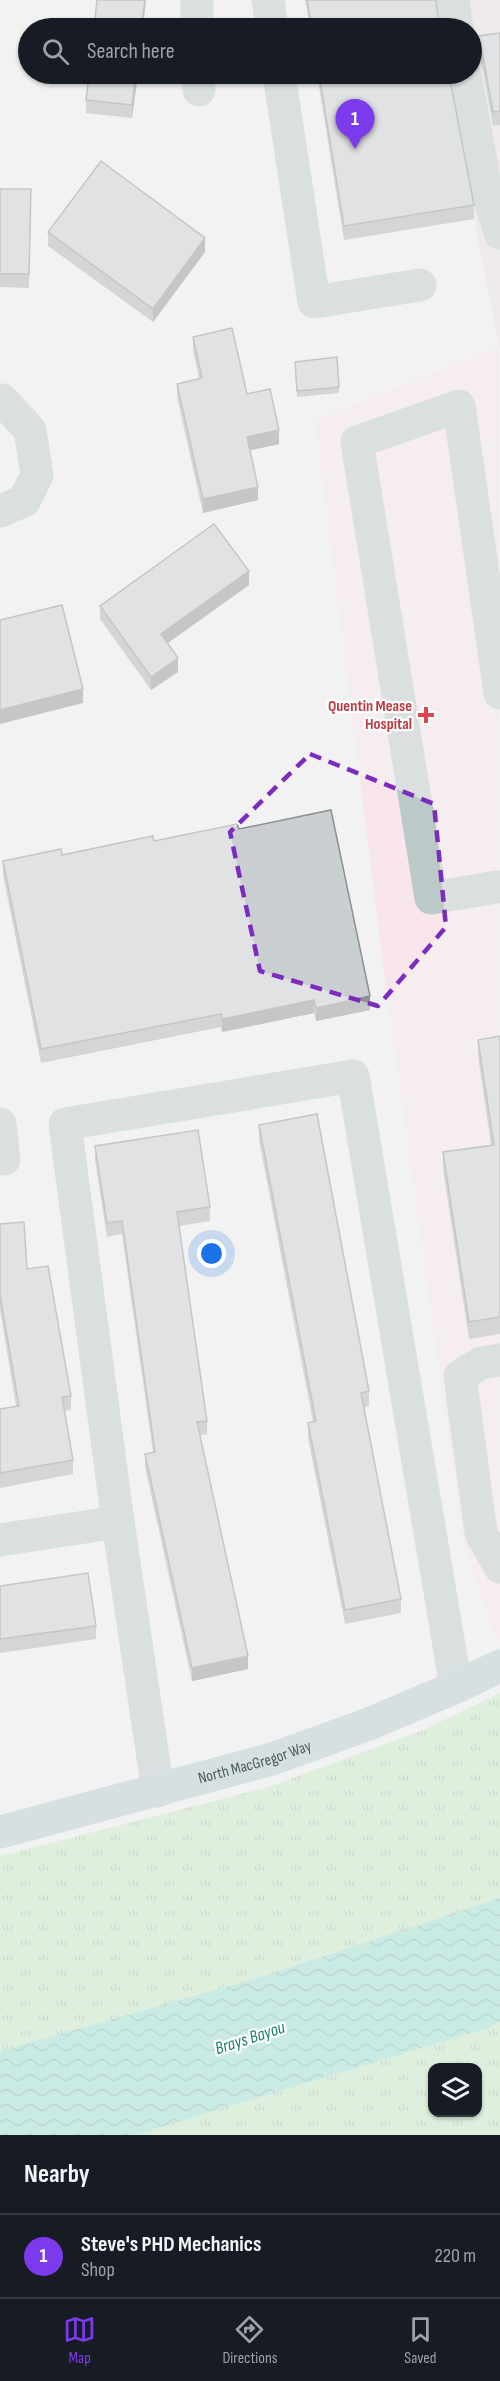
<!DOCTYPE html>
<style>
:root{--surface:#171b24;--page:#20242c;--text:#f1f3f6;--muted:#9ea1a6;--line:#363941;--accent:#7c3aed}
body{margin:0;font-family:"Sofia Sans Condensed",sans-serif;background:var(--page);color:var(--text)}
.controls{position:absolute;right:18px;bottom:18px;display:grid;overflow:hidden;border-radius:12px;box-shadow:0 2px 4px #0004}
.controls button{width:54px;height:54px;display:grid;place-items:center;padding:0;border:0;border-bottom:2px solid var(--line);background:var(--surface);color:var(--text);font:30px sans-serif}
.you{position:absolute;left:212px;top:1254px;width:21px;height:21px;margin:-15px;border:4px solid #fff;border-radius:50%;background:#1a73e8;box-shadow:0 0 0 9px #1a73e833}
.badge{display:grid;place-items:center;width:39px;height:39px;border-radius:50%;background:var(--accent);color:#fff;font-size:20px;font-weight:700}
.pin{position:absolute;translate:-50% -50px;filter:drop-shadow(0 2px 3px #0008)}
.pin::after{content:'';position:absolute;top:32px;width:21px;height:18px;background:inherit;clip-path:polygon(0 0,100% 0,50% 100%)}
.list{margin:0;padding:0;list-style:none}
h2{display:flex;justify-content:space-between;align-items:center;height:78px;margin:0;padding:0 24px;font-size:26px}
h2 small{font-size:20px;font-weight:400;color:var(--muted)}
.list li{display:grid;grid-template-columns:39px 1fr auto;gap:18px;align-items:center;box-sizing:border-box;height:84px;padding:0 24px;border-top:2px solid var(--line)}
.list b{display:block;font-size:22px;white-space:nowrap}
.list p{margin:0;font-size:20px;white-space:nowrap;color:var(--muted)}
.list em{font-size:20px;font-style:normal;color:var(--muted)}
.icon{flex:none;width:33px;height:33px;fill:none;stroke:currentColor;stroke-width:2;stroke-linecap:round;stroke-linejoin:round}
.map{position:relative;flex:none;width:500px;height:2135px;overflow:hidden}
.search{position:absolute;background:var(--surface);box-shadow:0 2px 4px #0004;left:18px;right:18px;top:18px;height:66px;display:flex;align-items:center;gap:15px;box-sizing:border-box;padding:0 21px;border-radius:33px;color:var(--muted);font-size:22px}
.sheet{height:162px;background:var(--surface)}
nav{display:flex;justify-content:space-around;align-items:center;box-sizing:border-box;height:84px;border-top:2px solid var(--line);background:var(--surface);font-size:16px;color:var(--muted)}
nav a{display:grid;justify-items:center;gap:3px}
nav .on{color:var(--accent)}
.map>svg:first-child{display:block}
</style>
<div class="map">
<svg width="500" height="2135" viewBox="0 0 500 2135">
<defs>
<pattern id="park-tufts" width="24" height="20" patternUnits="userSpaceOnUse" patternTransform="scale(1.5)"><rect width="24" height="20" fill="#c8ebc6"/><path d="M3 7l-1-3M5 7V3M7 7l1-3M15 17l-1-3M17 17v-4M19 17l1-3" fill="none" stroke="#a4c2a4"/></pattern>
<pattern id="water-waves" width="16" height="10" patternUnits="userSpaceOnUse" patternTransform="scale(1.5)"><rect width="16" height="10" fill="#99e2d1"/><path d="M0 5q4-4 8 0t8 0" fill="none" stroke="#7fbaad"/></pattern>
</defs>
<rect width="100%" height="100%" fill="#f3f2f2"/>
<polygon fill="#e9e3e0" points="439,0 500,0 500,350 474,219 450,74 472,74 472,28"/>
<polygon fill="#f9e6ed" points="499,346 500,1640 496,1642 463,1540 389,1011 315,420"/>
<path fill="url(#park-tufts)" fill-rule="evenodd" d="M 500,1693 L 500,2135 L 0,2135 L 0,1856 L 265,1788 L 421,1731 ZM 432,2068 L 478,2068 L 478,2112 L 432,2112 Z"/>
<polygon fill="url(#water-waves)" points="500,1898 500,2022 491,2027 135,2135 0,2135 0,2051 261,1977"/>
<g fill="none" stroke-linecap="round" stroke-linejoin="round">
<g stroke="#bcc9c9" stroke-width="33">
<polyline points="197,0 197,28"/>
<polyline points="268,0 272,28"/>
<polyline points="453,0 457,28"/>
<polyline points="198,74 199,90"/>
<polyline points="279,74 314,302 420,285"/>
<polyline points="465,74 485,184 500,233"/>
<polyline points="0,400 2,400 30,430 37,475 24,501 0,511"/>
<polyline points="497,887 431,898 357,442 459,406 500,693"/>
<polyline points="0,1124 4,1159"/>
<polyline points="500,1360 481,1363 460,1376 481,1533 500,1567"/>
<polyline points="0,1540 118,1522"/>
<polyline points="158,1791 118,1522 65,1124 353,1076 456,1687"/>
</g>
<path stroke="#b5cbcc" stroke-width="33" id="s1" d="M 0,1832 L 272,1759 L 369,1724 L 456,1687 L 500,1666"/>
</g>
<g fill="#adb2b3">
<polygon points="305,0 436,0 438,17 445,28 310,28"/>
<polygon points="500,33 500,125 493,126 483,71 480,62 471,57 471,37"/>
<polygon points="138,74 132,118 86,113 86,100"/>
<polygon points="317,74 449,74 474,205 474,219 344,240"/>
<polygon points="0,189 31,189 29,288 0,287"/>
<polygon points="48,232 205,252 153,322 48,246"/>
<polygon points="193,337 247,394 279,444 250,450 258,500 203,513 177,397 177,384 199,378 193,351"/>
<polygon points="295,362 339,387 339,393 297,397"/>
<polygon points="249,585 167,643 178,672 151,690 100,619 100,606"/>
<polygon points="239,829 370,1010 316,1021 314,1013 222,1032 221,1027 41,1063 3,875 3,861 62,855 154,841"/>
<polygon points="500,1036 500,1334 469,1339 443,1169 443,1152 491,1145 478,1056 478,1040"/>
<polygon points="259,1125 369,1391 369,1406 364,1407 401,1599 401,1613 345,1624 308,1438 308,1423 313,1422 259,1140"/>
<polygon points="95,1146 210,1207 210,1221 179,1226 207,1421 207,1434 200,1435 248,1669 192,1681 145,1467 145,1454 153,1452 122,1234 107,1237 95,1160"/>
<polygon points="0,1224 27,1269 71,1396 71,1410 64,1411 73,1460 73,1474 0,1488 0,1409 16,1406 0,1310"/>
<polygon points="0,1586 96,1626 96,1639 0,1653"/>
</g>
<g fill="#8d9192">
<polygon points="145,0 146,0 143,28 141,28"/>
<polygon points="136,74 138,74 132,118 132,105"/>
<polygon points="205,238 205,252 153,322 153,309"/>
<polygon points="279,430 279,444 247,451 247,437"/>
<polygon points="258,487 258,500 203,513 203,499"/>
<polygon points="249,571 249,585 161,648 161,634"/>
<polygon points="178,658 178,672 151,690 151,677"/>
<polygon points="83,689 83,703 0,724 0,710"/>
<polygon points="370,996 370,1010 316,1021 316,1008"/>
<polygon points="314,1000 314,1013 222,1032 222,1019"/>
<polygon points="248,1656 248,1669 192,1681 192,1668"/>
</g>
<g fill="#c9cfd0" stroke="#8d9192" stroke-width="1.5">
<polygon points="97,0 145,0 141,28 94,28"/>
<polygon points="307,0 436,0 438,17 445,28 312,28"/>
<polygon points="500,33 500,111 493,112 483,57 480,48 471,43 471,37"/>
<polygon points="89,74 136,74 132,105 86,100"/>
<polygon points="319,74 449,74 474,205 344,226"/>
<polygon points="101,161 205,238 153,309 48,232"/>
<polygon points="0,189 31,189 29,274 0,274"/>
<polygon points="232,328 247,394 270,389 279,430 247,437 258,487 203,499 177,384 202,378 193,337"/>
<polygon points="337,357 339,387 297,391 295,362"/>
<polygon points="214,524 249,571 161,634 178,658 151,677 100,606"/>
<polygon points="62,605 83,689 0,710 0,620"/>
<polygon points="331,810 370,996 316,1008 314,1000 222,1019 221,1014 41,1049 3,861 61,849 62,855 153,836 154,841 237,824 239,829"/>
<polygon points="500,1036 500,1317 469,1322 443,1152 494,1145 478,1040"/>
<polygon points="317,1114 369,1391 361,1393 401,1599 345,1610 308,1423 316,1421 259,1125"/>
<polygon points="198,1130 210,1207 177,1212 207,1421 197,1422 248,1656 192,1668 145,1454 155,1452 122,1221 107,1223 95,1146"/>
<polygon points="24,1222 27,1269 48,1266 71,1396 62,1397 73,1460 0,1473 0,1409 19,1406 0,1295 0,1224"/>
<polygon points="88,1573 96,1626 0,1639 0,1586"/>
</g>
<path d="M0 0H500V2135H0ZM 310,754 L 434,804 L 446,927 L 378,1006 L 260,971 L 230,832 Z" fill="#f3f2f2" fill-opacity=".55" fill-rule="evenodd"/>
<path fill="none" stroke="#7b2cbf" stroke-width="4.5" stroke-dasharray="12 8" stroke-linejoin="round" d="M 310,754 L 434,804 L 446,927 L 378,1006 L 260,971 L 230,832 Z"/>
<path fill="#e0444e" stroke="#fff" stroke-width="2" d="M423 706h6v6h6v6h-6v6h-6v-6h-6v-6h6z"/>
<g text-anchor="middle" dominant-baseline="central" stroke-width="4.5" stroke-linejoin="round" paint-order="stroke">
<g font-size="16" font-weight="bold" fill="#be3a42" stroke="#fff" text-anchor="end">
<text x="412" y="706">Quentin Mease<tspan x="412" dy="18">Hospital</tspan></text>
</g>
<g font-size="16" fill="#4b5c5d" stroke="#fff">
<text stroke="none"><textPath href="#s1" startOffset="264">North MacGregor Way</textPath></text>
</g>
<g font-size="18" font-style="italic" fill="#1c806a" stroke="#fff">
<text transform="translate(250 2038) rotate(-18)">Brays Bayou</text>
</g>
</g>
</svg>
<div class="controls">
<button><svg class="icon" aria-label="layers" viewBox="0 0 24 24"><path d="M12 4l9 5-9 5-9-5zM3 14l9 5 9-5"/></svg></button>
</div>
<div class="you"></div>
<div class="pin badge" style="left:355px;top:149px">1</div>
<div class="search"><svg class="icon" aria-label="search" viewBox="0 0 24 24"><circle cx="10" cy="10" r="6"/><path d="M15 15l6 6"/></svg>Search here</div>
</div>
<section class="sheet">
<h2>Nearby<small></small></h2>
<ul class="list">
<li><span class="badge">1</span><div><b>Steve's PHD Mechanics</b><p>Shop</p></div><em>220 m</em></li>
</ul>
</section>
<nav>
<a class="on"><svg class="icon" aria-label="map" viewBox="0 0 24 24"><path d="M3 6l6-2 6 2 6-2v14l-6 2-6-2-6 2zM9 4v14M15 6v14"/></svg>Map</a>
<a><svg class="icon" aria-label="directions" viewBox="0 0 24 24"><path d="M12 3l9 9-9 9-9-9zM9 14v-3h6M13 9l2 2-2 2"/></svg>Directions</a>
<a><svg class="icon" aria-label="saved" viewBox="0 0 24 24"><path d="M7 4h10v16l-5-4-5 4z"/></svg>Saved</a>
</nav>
